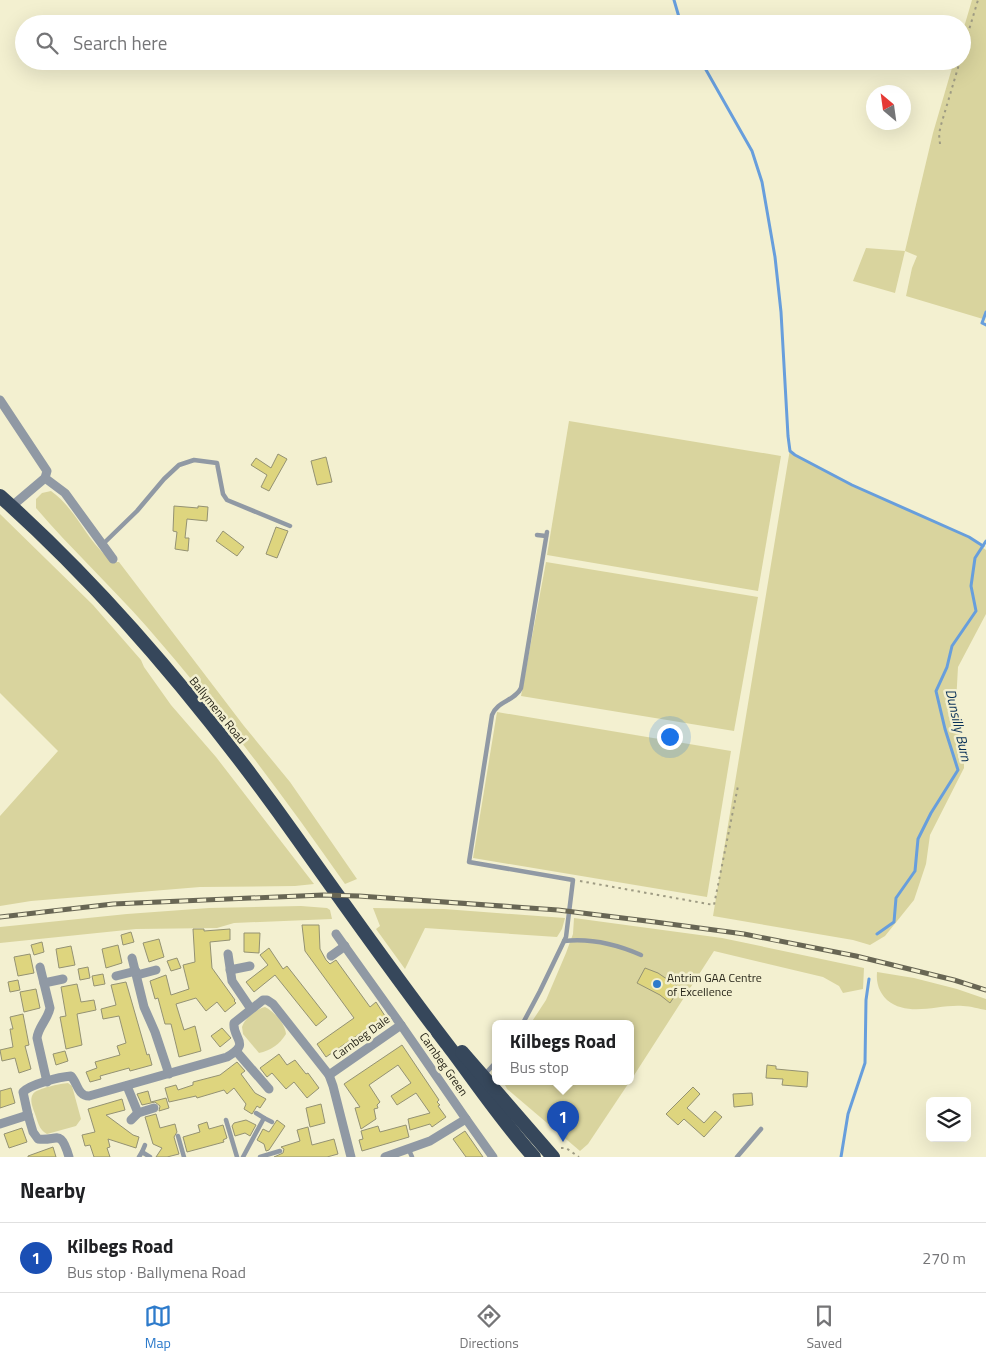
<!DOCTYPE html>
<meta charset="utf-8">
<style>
:root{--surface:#fff;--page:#f2f2f2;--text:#202124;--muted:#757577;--line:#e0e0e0;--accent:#2e7bcb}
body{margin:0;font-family:"Titillium Web",sans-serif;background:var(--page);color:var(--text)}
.controls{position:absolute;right:15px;bottom:15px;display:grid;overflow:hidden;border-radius:8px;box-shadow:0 5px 20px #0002}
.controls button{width:45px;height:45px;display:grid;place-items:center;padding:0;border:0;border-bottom:1px solid var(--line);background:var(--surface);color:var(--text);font:25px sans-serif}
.compass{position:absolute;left:866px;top:85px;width:45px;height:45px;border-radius:50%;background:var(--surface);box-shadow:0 5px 20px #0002;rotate:331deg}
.you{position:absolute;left:669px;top:736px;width:18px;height:18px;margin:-12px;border:4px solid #fff;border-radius:50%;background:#1a73e8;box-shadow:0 0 0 8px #1a73e833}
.badge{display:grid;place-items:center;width:32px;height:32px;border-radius:50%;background:var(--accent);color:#fff;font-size:16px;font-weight:700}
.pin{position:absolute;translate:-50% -41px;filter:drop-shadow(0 1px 2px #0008)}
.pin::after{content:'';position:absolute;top:26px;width:18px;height:15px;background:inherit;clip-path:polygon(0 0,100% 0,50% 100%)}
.popup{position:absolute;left:492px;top:1020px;width:142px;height:65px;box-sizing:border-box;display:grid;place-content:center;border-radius:8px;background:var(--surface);filter:drop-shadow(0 1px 4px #0005);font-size:16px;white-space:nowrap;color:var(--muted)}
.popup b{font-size:19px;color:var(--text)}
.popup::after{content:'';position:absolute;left:50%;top:100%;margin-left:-10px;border:10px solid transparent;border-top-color:var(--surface)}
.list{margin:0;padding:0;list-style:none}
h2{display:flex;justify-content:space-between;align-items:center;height:65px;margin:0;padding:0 20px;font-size:21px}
h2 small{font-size:16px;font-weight:400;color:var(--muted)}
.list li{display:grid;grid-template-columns:32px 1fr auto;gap:15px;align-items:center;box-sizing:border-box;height:70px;padding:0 20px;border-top:1px solid var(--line)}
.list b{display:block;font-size:19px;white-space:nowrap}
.list p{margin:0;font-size:16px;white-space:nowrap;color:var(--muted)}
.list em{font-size:16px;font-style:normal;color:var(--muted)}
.icon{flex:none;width:28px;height:28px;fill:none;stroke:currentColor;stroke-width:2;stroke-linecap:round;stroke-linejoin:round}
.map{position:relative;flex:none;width:986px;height:1157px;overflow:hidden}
.search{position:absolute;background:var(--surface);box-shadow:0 5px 20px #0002;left:15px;right:15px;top:15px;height:55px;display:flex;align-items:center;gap:12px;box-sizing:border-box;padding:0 18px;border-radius:28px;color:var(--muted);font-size:19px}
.sheet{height:135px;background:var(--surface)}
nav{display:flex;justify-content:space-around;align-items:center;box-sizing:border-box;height:70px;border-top:1px solid var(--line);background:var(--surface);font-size:14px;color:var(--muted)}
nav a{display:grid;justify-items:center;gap:2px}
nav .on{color:var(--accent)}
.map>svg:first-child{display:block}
</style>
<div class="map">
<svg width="986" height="1157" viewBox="0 0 986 1157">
<rect width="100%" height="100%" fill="#f3f0d0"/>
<g fill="#d9d49e">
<polygon points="972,0 986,0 986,312 983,319 906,296 912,268 917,256 905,251 895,293 853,281 866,248 905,251 933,133 954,61 962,61 962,34"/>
<polygon points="569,421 781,456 758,591 547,555"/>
<polygon points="790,449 795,455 852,485 969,537 986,550 986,614 958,667 956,703 964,738 964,768 930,835 926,864 914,900 885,936 870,945 853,940 713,916"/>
<path d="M 51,491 C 68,503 78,521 91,539 C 97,547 105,555 112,562 L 119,562 L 244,726 L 290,782 L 357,879 L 345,884 C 283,795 218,708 147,627 C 111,586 71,549 36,508 L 36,499 L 42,493 Z"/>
<polygon points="0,514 93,605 141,660 144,667 171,705 216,757 314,884 295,886 200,887 31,901 0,906 0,816 58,751 0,693"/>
<polygon points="546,562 758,597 734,731 521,696"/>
<polygon points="497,712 731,751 707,897 473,858"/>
<polygon points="301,906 327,908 330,910 332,919 234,923 217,928 136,929 0,943 0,927 127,914 209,908"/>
<polygon points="373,908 444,909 565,918 562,929 557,937 425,928 405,969 376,929 380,926"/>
<polygon points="574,918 722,938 864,968 863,989 843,993 839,986 823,977 714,951 631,1080 630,1023 531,1023 546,1000 566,953 573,934"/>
<path d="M 877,972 L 914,978 L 957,989 L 986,999 L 986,1010 C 979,1009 971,1006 963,1006 C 938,1004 909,1018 887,1000 C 879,992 876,983 877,972 Z"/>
<path d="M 265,1007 C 275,1012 285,1024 286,1034 C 280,1044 270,1051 259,1053 L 243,1034 L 242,1027 C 245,1018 256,1009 265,1007 Z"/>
<polygon points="503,1081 630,1081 588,1144 580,1151 507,1089"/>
<path d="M 68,1083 L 72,1086 L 81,1119 L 76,1126 L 47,1134 C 39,1130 38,1122 35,1114 C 33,1108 29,1100 33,1094 C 37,1088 60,1084 68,1083 Z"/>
</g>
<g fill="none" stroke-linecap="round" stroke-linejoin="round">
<g stroke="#679edc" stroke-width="3">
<polyline points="674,0 681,24"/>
<polyline points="701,61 752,151 762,182 775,257 781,312 788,436 790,451 795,455 852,485 969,537 983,546"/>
<polyline points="986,312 982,323 986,325"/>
<polyline points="877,934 894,922 896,898 915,871 918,839 931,813 958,770 945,729 936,691 947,667 952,646 976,611 971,586 975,558 986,541"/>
<polyline points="841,1157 848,1114 865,1063 866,1000 869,979"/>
</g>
</g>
<g fill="#ded57e" stroke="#949273">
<polygon points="278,454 287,459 269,491 261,487 267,475 251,465 256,458 271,468"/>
<polygon points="326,457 332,482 317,485 311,461"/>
<polygon points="174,506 198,508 198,506 208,507 207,521 187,519 185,538 189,538 188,551 175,549 177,532 173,531"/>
<polygon points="276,527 288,531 277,558 266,554"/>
<polygon points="223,531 244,547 237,556 216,541"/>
<polygon points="302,925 319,925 320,949 326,960 330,964 336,960 370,1007 376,1002 385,1016 326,1057 317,1044 354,1018 305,951"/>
<polygon points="193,929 204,929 204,931 230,929 230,940 210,942 212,968 235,1000 234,1001 236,1003 225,1012 217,1002 206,1011 196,998 176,1004 184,1030 195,1026 201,1051 179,1057 171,1024 165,1024 158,998 155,999 150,981 166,975 171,995 189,989 183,965 195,962"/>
<polygon points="131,932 134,942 123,945 121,935"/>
<polygon points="244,933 260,933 259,953 244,952"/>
<polygon points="159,939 164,957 149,962 143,943"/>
<polygon points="42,942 44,952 34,955 31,945"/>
<polygon points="118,945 122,963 106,968 102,949"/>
<polygon points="71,946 75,965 59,968 56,949"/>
<polygon points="269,948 283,969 287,966 327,1017 316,1026 275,975 254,992 246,982 268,965 260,955"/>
<polygon points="30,954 34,973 18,976 14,957"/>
<polygon points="177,958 181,968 171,971 167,961"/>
<polygon points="88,967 90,978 80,980 78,969"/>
<polygon points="645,968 658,973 680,988 670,1003 660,995 637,983"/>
<polygon points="103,974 105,984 94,986 92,976"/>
<polygon points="18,980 20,990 10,992 8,982"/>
<polygon points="126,982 147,1055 149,1054 152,1065 130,1071 129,1068 100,1076 101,1079 90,1082 86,1072 97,1068 95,1062 120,1055 117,1046 126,1043 119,1016 103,1019 101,1009 116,1005 111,985"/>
<polygon points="77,984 81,1002 94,1000 96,1010 77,1014 82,1045 66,1049 60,1017 66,1016 61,987"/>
<polygon points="36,989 40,1008 24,1012 20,992"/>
<polygon points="23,1014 29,1045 25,1046 31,1069 19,1073 15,1058 2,1061 0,1050 13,1047 10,1029 13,1029 10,1017"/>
<polygon points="222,1028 231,1038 220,1047 211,1036"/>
<polygon points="402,1045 439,1100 437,1102 440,1105 438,1106 446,1117 432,1127 430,1124 410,1130 408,1119 430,1113 416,1093 397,1105 391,1096 411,1083 398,1065 369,1085 380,1102 377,1105 378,1108 374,1109 376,1119 361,1129 355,1108 360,1107 344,1084"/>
<polygon points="65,1051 68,1061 56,1065 53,1054"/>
<polygon points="279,1054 287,1065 295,1060 306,1074 308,1073 319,1088 307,1098 294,1082 286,1089 272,1073 267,1077 260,1068"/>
<polygon points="237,1062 245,1071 241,1074 255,1093 266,1099 260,1108 257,1106 252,1114 244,1109 246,1104 234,1088 227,1094 224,1090 197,1098 196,1096 169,1102 165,1088 176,1085 178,1090 193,1085 193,1082 220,1075"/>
<polygon points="767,1065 776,1066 776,1069 808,1072 807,1087 782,1085 783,1079 766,1078"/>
<polygon points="693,1087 700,1094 687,1108 704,1123 715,1111 722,1117 704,1137 684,1119 678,1125 666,1114"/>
<polygon points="11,1088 15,1103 0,1108 0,1091"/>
<polygon points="148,1091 151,1102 166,1098 169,1108 159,1111 160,1106 155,1102 142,1105 137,1094"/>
<polygon points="752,1093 753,1105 734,1107 733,1094"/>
<polygon points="122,1099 125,1110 106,1115 133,1135 139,1137 136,1148 108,1139 110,1147 107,1148 110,1157 94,1157 90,1145 85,1146 82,1135 95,1132 88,1109"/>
<polygon points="321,1104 325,1123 310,1127 306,1108"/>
<polygon points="156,1114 160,1128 175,1124 177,1132 174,1137 179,1154 167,1157 156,1157 162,1148 153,1144 145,1117"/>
<polygon points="246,1120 256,1125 250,1136 245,1133 235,1136 232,1126 234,1123"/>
<polygon points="277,1120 285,1126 269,1150 266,1151 264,1144 257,1140 263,1129 269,1132"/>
<polygon points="207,1122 209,1129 223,1125 227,1138 223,1140 224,1142 187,1152 183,1137 200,1132 198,1125"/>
<polygon points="406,1125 409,1137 362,1151 359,1140 363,1139 361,1131 378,1126 380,1132"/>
<polygon points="308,1127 312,1145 334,1139 338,1154 327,1157 274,1157 283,1153 284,1149 281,1147 300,1141 297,1130"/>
<polygon points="22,1128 27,1142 9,1148 4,1134"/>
<polygon points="465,1131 483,1157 466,1157 453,1139"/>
<polygon points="53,1147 56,1157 28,1157 28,1156"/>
</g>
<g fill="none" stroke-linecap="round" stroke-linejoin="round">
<g stroke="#9e9b83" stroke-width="2" stroke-dasharray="2.5 4" stroke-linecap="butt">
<polyline points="962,53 978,0"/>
<polyline points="940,144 939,134 941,125 960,61"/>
<polyline points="580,881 714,905 738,786"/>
<polyline points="561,1148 566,1148 579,1157"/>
</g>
<g stroke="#9099a4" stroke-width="4.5">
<polyline points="537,535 546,536"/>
<polyline points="103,544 137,511 164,479 179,465 194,460 217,463 223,494 227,500 290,526"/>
<path d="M 564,941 C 591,938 616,944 641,955"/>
<path d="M 523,1023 L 540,991 L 566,937 L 573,880 L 469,862 L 492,715 C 497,701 515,701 521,688 L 547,532"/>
<polyline points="485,1074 496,1062"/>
<polyline points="264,1118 272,1122"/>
<polyline points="226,1120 237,1157"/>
<polyline points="178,1136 184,1157"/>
<polyline points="409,1150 412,1157"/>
<polyline points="142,1152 145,1145"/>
<polyline points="139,1157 142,1152 150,1157"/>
<polyline points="243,1157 264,1118 256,1113"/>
<polyline points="260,1157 280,1151"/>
<polyline points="737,1157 761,1129"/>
</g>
<g stroke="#9099a4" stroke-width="9">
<polyline points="0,400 47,471 45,478 12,506"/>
<polyline points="45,478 65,493 113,559"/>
<polyline points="228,954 232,981 251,1009"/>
<polyline points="331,956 345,946"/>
<polyline points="132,958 144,1007 155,1032 169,1074"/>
<path d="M 40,967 L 50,1008 C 48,1019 38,1027 37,1038 L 47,1082"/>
<polyline points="230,970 250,966"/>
<polyline points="137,975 156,970"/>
<polyline points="116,976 136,971"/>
<polyline points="44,983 63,979"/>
<polyline points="401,1025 466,1119"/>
<polyline points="236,1051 269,1089"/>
<polyline points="329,1075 333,1086 351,1157"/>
<polyline points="127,1086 138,1113"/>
<path d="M 28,1115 L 23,1092 C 31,1084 59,1077 71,1076 C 78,1084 78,1096 89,1096 L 227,1057 C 252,1043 232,1039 234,1023 L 263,1000 L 267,1000 L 273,1004 L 329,1075 L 401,1025 L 336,934"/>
<polyline points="131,1120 138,1113 154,1108"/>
<path d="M 0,1124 L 28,1115 L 33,1132 L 38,1139 C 57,1142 60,1127 69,1157"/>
<polyline points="385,1157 430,1141 466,1119 493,1157"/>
</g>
<g stroke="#36475b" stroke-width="14">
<path d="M 0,496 C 112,596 210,715 297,838 C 348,910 399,982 453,1052 C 479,1087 505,1125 534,1157"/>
<polyline points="462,1052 553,1157"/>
</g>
<defs>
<polyline id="rail" points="0,917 113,904 323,895 359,896 558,910 655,922 744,934 856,956 954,980 986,990"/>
</defs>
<use href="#rail" stroke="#686654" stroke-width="5"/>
<use href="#rail" stroke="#f3f0d0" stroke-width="3" stroke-dasharray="9" stroke-linecap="butt"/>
</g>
<circle fill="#2e7bcb" stroke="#f3f0d0" stroke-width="2" cx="657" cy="984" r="5"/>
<g text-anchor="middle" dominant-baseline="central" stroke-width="5" stroke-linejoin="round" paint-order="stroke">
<g font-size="12" fill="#28261a" stroke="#f3f0d0">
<text transform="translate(218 710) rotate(51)">Ballymena Road</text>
<text transform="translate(361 1037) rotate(-36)">Carnbeg Dale</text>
<text transform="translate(444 1064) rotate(55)">Carnbeg Green</text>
</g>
<g font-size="12" fill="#28261a" stroke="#f3f0d0" text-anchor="start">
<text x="667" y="977">Antrim GAA Centre<tspan x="667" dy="14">of Excellence</tspan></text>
</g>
<g font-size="14" font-style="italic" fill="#072f57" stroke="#f3f0d0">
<text transform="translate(959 725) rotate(77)">Dunsilly Burn</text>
</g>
</g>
</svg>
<div class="controls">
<button><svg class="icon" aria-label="layers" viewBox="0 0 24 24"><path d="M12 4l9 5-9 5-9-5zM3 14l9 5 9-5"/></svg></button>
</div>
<svg class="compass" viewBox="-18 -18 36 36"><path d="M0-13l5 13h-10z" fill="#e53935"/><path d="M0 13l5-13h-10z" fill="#757577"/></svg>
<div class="you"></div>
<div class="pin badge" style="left:563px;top:1142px;background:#1a4fb4">1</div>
<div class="popup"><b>Kilbegs Road</b>Bus stop</div>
<div class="search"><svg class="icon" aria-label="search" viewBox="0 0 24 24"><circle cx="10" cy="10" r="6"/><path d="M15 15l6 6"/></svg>Search here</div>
</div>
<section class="sheet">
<h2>Nearby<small></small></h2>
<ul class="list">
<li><span class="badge" style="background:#1a4fb4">1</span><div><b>Kilbegs Road</b><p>Bus stop · Ballymena Road</p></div><em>270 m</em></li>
</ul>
</section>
<nav>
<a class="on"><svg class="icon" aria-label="map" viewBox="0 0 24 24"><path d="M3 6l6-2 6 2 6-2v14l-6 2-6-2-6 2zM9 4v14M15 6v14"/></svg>Map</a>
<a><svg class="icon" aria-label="directions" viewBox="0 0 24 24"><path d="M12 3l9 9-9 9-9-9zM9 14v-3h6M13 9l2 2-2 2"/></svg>Directions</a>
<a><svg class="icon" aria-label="saved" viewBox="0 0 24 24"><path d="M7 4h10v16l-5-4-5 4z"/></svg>Saved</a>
</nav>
